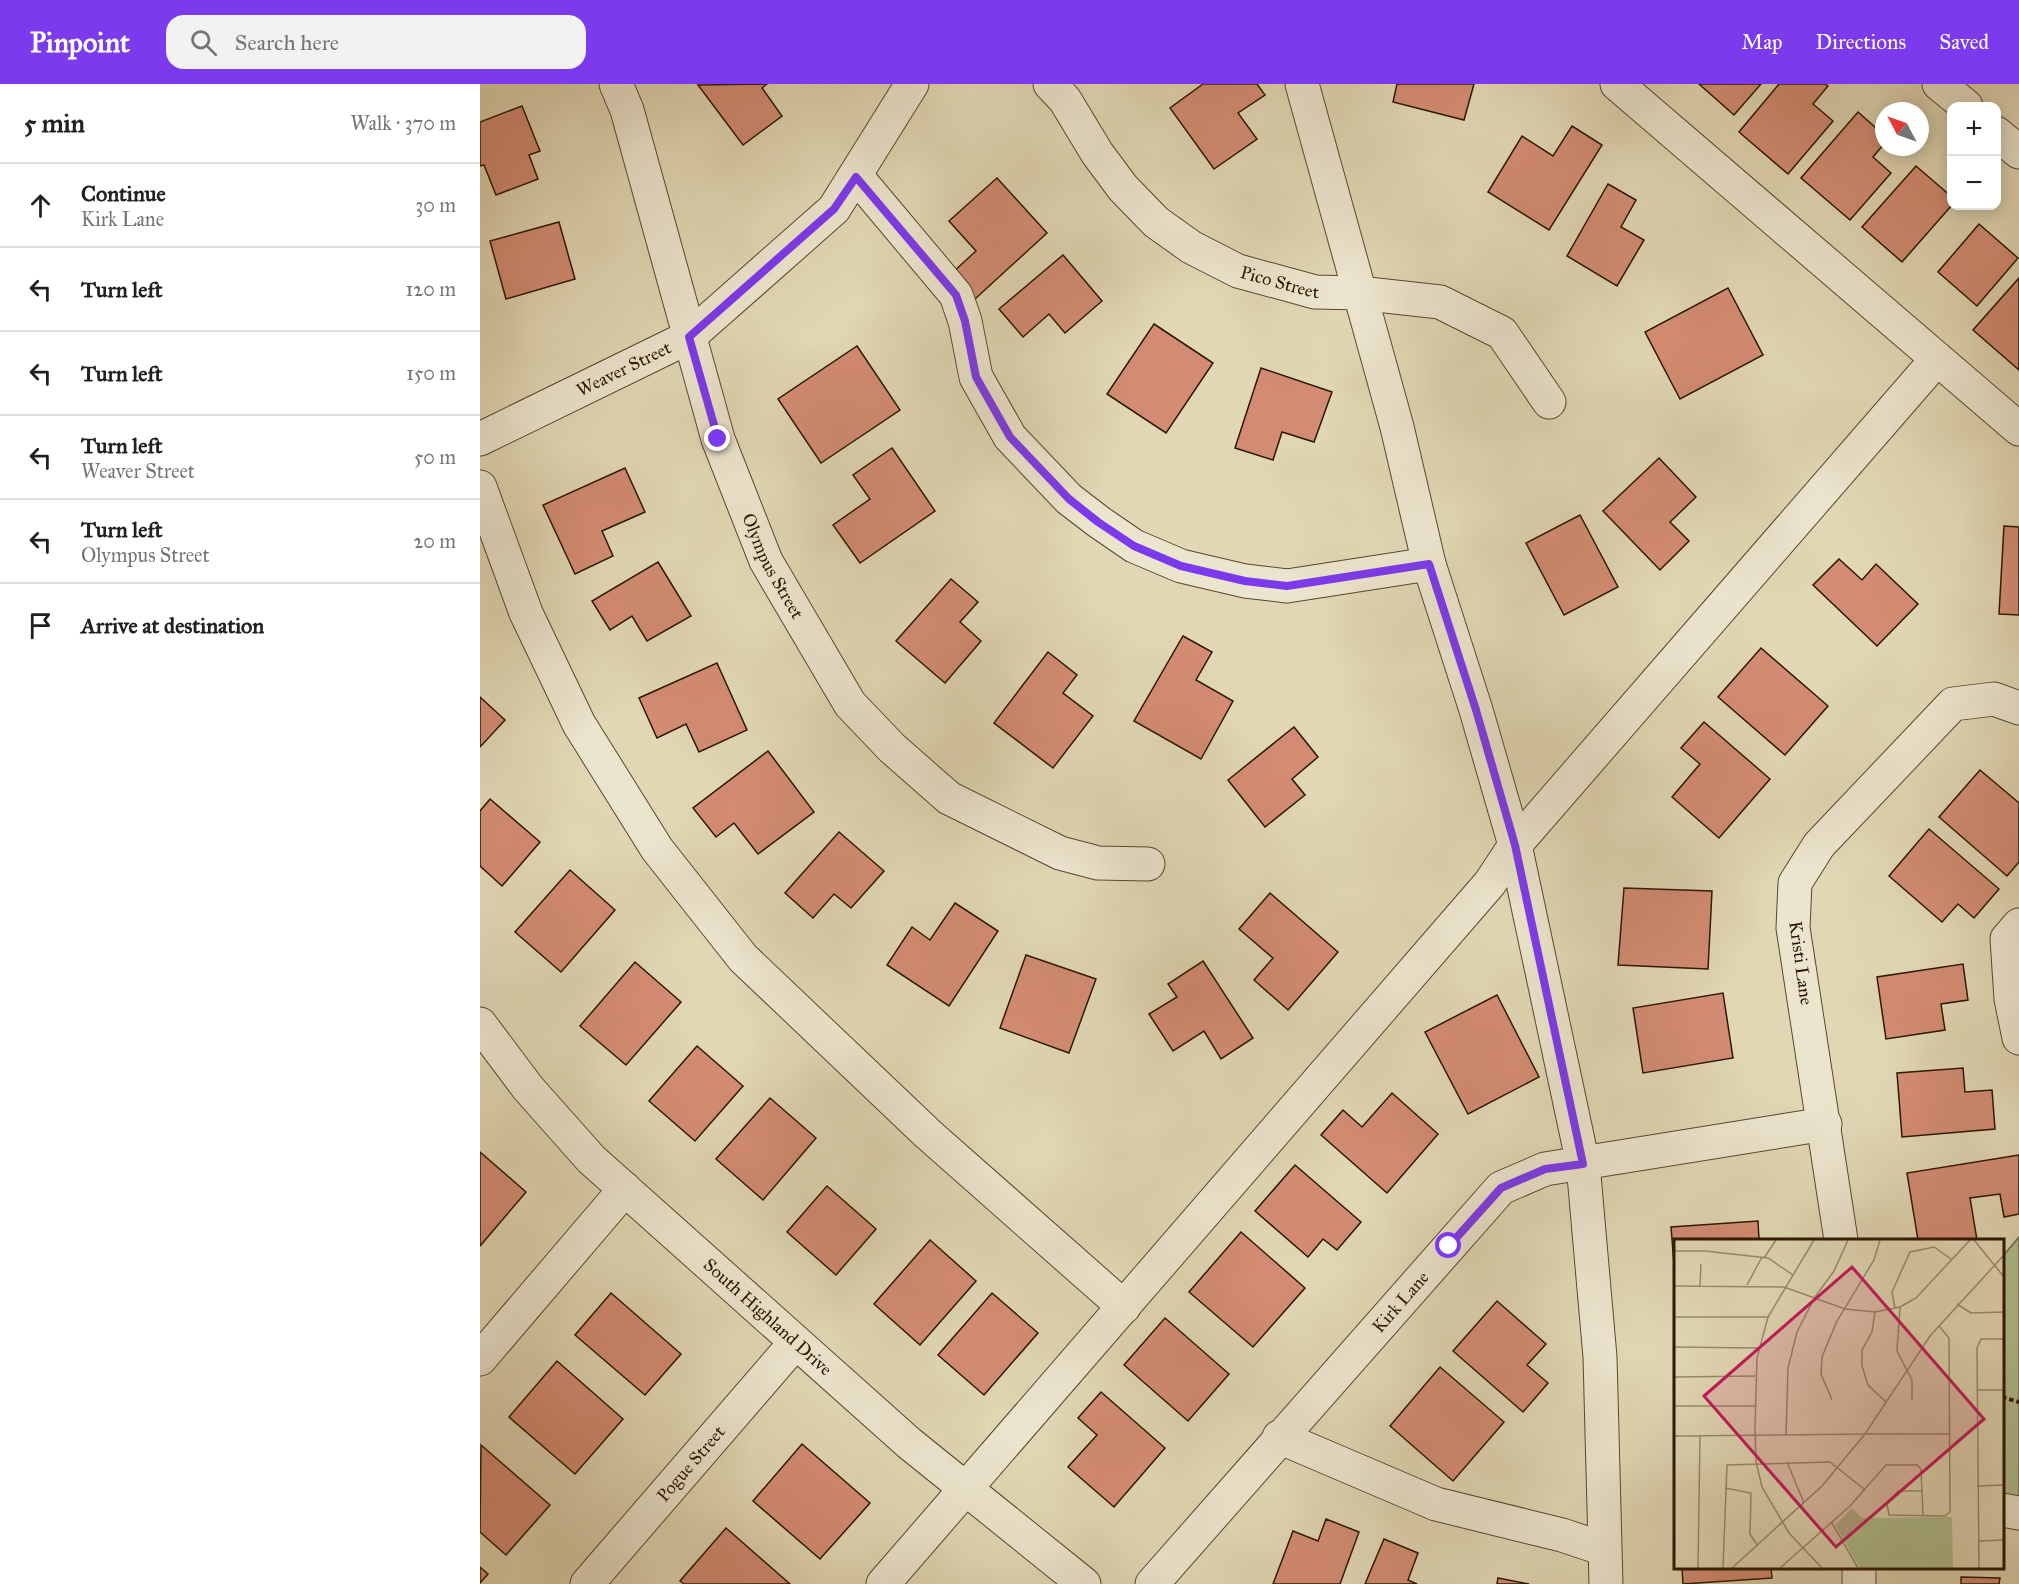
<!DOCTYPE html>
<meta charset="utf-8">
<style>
:root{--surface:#fff;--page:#f2f2f2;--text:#202124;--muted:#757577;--line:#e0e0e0;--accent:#7c3aed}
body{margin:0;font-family:"IM FELL Great Primer",serif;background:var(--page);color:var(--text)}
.controls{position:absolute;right:18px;top:18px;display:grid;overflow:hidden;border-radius:12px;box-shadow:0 3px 15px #0003}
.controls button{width:54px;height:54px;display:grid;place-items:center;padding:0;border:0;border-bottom:2px solid var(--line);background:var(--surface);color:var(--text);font:30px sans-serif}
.compass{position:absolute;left:1395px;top:18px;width:54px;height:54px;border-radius:50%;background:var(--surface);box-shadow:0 3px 15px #0003;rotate:311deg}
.stop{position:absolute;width:18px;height:18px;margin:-14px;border:4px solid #7c3aed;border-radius:50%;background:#fff}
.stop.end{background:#7c3aed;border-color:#fff;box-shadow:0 2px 6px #0008}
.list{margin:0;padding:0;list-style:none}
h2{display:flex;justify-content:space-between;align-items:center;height:78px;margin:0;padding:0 24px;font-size:26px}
h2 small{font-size:20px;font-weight:400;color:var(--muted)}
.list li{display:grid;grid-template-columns:39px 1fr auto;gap:18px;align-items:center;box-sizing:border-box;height:84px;padding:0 24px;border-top:2px solid var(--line)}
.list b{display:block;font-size:22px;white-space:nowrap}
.list p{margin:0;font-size:20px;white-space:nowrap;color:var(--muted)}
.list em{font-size:20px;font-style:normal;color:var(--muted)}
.icon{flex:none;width:33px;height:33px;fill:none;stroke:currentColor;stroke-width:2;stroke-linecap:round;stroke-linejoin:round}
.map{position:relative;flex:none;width:1539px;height:1500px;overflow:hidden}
header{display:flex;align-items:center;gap:36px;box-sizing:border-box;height:84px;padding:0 30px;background:var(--accent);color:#fff}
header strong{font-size:28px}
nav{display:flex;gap:33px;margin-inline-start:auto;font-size:21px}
.search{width:420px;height:54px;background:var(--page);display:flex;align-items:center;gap:15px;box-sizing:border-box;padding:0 21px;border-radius:18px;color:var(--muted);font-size:22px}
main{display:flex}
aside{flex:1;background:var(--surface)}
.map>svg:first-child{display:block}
</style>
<header>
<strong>Pinpoint</strong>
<div class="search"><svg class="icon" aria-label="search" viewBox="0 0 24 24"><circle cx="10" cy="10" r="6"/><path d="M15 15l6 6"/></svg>Search here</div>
<nav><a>Map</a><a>Directions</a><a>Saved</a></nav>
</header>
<main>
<aside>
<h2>5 min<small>Walk · 370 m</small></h2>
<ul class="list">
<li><svg class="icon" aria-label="ahead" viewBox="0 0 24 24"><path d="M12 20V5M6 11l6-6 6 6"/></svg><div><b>Continue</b><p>Kirk Lane</p></div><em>30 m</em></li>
<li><svg class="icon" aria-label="left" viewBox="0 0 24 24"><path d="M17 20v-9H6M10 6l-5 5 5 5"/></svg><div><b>Turn left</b></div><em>120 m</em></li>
<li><svg class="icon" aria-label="left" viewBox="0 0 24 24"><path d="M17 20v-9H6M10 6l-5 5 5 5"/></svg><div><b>Turn left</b></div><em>150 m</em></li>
<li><svg class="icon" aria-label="left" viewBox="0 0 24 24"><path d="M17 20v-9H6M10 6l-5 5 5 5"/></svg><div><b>Turn left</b><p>Weaver Street</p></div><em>50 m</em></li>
<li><svg class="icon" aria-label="left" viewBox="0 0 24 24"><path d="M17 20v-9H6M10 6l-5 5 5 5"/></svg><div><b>Turn left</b><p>Olympus Street</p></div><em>20 m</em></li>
<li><svg class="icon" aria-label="arrive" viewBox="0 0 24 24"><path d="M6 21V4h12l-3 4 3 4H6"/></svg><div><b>Arrive at destination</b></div></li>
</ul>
</aside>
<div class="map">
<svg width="1539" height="1500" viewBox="0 0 1539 1500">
<rect width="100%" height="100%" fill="#e1d7b4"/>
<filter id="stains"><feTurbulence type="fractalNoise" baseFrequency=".00333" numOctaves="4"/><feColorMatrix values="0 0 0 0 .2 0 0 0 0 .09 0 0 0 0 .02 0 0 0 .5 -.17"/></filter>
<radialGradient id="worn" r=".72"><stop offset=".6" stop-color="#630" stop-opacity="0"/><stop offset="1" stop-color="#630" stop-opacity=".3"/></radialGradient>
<polygon fill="#b0bf8f" stroke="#6e6b48" stroke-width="1.5" points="1539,1153 1539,1418 1523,1415 1523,1172"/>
<g fill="#d38c73" stroke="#2b1700" stroke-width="1.5">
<polygon points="287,0 282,4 302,32 263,61 218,1"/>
<polygon points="723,0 777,0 785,11 758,29 777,55 734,85 690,24"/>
<polygon points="917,0 994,0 984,36 913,18"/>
<polygon points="1219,0 1281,0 1254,31"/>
<polygon points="1299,0 1345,0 1348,2 1333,20 1353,37 1308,90 1259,48"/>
<polygon points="42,22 60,67 49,71 58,95 16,111 4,81 0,82 0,38"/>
<polygon points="1378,28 1404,51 1404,60 1393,73 1411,89 1370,136 1321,94"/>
<polygon points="1092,42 1122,61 1069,146 1008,108 1042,52 1073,72"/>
<polygon points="1436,82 1472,113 1472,121 1422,178 1382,143"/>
<polygon points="517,94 567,149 495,215 472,189 496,167 469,137"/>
<polygon points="1128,100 1156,116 1141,143 1164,156 1137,202 1087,172"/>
<polygon points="79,138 95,195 26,215 10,157"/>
<polygon points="1499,140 1538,174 1497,222 1458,188"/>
<polygon points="583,171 622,217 585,249 569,230 543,253 519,225"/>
<polygon points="1539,194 1539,286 1493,246"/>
<polygon points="1248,204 1283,271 1200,315 1165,248"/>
<polygon points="674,240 733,279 686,349 627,310"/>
<polygon points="377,262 420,326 341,379 298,315"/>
<polygon points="781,284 852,308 834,358 802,348 793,376 755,364"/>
<polygon points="412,364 455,427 380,479 353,441 390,415 373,391"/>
<polygon points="1179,374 1216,413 1190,438 1209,457 1180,486 1123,427"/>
<polygon points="145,384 165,428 122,447 133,472 95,490 63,421"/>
<polygon points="1100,431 1138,503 1084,531 1046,459"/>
<polygon points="1524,442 1539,443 1539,531 1519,530"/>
<polygon points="1359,475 1382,496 1396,480 1438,520 1397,562 1333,501"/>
<polygon points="178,478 211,532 167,557 152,532 130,546 112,517"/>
<polygon points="471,495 498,518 480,538 501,557 465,599 416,557"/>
<polygon points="703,552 732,568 716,596 753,617 721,675 654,637"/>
<polygon points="1281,564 1348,622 1305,671 1238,613"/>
<polygon points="568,568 597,591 583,609 613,632 573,684 514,639"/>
<polygon points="237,579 267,646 219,668 206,640 177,654 159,614"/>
<polygon points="0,613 25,636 0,663"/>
<polygon points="1224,638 1290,695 1239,754 1192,713 1220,680 1201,664"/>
<polygon points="814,643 838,673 812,695 825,711 785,743 748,696"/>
<polygon points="288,667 334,728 278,770 254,739 236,753 213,724"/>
<polygon points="1500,686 1539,719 1539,778 1527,792 1459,733"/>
<polygon points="10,715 60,758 22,802 0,782 0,727"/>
<polygon points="1449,745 1519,805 1494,834 1478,820 1462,838 1409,792"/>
<polygon points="359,748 404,787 371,824 354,810 333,834 305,809"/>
<polygon points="90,786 135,826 81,888 35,848"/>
<polygon points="1144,804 1232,807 1228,885 1138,881"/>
<polygon points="790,809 858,868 808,926 774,896 793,874 759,845"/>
<polygon points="475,819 518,847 469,922 407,881 432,843 450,856"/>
<polygon points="546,871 616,895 589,969 520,944"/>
<polygon points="723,877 773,954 741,975 724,947 693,967 669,930 697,913 688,900"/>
<polygon points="155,878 201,918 146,981 100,942"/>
<polygon points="1483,880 1488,916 1461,920 1465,946 1406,955 1397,893"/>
<polygon points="1243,909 1253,974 1163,989 1153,924"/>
<polygon points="1017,911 1059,993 988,1030 945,948"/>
<polygon points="217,962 263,1002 215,1057 169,1017"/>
<polygon points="1483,984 1485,1008 1512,1006 1515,1045 1422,1053 1417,989"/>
<polygon points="912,1009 958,1050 907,1109 841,1051 863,1026 882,1043"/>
<polygon points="290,1014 336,1054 283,1116 236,1075"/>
<polygon points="0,1068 46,1108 0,1162"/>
<polygon points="1539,1071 1539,1130 1524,1133 1520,1110 1490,1114 1497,1156 1438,1156 1427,1089"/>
<polygon points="815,1081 881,1138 857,1166 843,1155 828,1173 775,1127"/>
<polygon points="347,1102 396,1145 356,1191 307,1148"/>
<polygon points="1278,1137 1279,1156 1196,1156 1196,1205 1191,1143"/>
<polygon points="761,1148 825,1204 773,1263 709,1208"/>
<polygon points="450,1156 496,1197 440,1261 394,1220"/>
<polygon points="131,1209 201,1270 165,1311 95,1251"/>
<polygon points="512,1209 558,1249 504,1311 458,1271"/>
<polygon points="1017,1217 1066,1260 1047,1281 1068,1299 1043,1328 973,1267"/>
<polygon points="685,1234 749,1290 708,1337 644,1281"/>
<polygon points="77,1277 143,1335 95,1390 29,1333"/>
<polygon points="960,1283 1024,1338 973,1397 910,1342"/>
<polygon points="621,1308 685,1364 634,1423 588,1383 617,1351 598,1334"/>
<polygon points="322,1360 390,1419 340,1475 273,1417"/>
<polygon points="1,1361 70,1421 26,1471 0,1448"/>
<polygon points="846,1435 879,1448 860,1500 793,1500 813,1447 838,1457"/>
<polygon points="246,1444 310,1500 204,1500 200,1497"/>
<polygon points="904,1455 938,1469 928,1496 937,1500 885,1500"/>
<polygon points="0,1483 8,1490 0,1499"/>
<polygon points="1202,1484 1291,1484 1292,1494 1203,1500"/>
<polygon points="1481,1493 1520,1494 1519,1500 1481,1500"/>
<polygon points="1018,1494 1049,1500 1017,1500"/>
</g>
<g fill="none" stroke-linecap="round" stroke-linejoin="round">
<defs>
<g id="minor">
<path id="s1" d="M 136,0 L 147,26 L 238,355 L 286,477 L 370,620 L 412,664 L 469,714 L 580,769 L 618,779 L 668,780"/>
<path id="s2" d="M 570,0 L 585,16 L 617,69 L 643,104 L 676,138 L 711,163 L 758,187 L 835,208 L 879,209 L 960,218 L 1022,249 L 1069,318"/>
<polyline points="1137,0 1539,345"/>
<polyline points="1459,0 1486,22"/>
<polyline points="1516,49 1539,68"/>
<polyline points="377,93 476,211 485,237 496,293 530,353 589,415 619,438 654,462 701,482 765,497 807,502 949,480"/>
<path id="s3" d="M 0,355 L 209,253 L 354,125 L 432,0"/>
<polyline points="0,403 46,529 99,640 177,765 263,874 448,1050 644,1223"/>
<polyline points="1539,841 1527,855 1531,915 1539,954"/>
<path id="s4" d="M 0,940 L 48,1004 L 111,1075 L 429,1359 L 604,1500"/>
<polyline points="1361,1156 1313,844 1315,799 1339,761 1473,620 1514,615 1539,624"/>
<polyline points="0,1275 145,1105"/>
<polyline points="799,1353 956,1420 1082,1451 1124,1465"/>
<polyline points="1522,1426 1539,1429"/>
<polyline points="1379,1484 1379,1500"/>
<path id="s5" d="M 107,1500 L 315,1259"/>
<polyline points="403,1500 1010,799 1035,761 996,626 949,480 917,343 822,0"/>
<path id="s6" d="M 672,1500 L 1021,1104 L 1065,1085 L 1345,1040"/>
<polyline points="1126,1500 1120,1273 1103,1080 1035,761 1457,275"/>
</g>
</defs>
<use href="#minor" stroke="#58472d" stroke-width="35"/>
<polyline stroke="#2b1700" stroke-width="4" stroke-dasharray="4.5 3" stroke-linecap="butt" points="1522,1313 1539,1318"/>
<use href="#minor" stroke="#ece5ce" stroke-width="33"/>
</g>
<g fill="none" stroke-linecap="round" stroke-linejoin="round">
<polyline stroke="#7c3aed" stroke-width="8" points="238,355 209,253 354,125 376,93 476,211 485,237 496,293 530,353 589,415 618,438 654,462 701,482 765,497 807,502 949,480 996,626 1035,761 1103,1080 1065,1085 1021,1104 969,1162"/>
</g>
<g text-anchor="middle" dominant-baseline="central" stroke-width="4.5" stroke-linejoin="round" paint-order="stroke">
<g font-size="18" fill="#2b1700" stroke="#ece5ce">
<text stroke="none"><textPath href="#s2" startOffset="314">Pico Street</textPath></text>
<text stroke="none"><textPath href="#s3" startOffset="160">Weaver Street</textPath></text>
<text stroke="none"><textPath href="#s1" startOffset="508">Olympus Street</textPath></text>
<text transform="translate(1321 879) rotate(82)">Kristi Lane</text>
<text stroke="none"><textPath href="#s6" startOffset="376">Kirk Lane</textPath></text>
<text stroke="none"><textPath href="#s4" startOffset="412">South Highland Drive</textPath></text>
<text stroke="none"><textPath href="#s5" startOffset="159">Pogue Street</textPath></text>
</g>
</g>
<g transform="translate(1194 1155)">
<rect width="330" height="330" fill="#e1d7b4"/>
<path d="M 178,269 L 188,279 L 278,278 L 279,329 L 186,329 L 161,286 Z" fill="#b0bf8f"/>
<path fill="none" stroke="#988a6c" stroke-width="1.5" d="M 140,1 L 94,78 L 83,119 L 81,187 L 82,223 L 88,248 L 115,294 L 148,329M 300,1 L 330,38M 0,12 L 31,12 L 94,19 L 119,36M 90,19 L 102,1M 73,46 L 88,18M 0,47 L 110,48 L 171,70 L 201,73 L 226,68 L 242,59 L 296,1M 26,47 L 27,25M 283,65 L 297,74 L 330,73M 226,68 L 223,112 L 238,141 L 238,161M 221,69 L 218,53 L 236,13 L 260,8 L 277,20M 201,73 L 198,93 L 188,111 L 188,127 L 194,146 L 212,163M 0,78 L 94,78M 0,108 L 85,109M 0,138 L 81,137M 303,151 L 330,151M 158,161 L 147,135 L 148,118 L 163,82 L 200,21 L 206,1M 0,167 L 81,167M 112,196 L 114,129 L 123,93 L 141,58 L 160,32 L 174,1M 0,197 L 191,195 L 256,97 L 330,16M 113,223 L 130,264M 303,247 L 330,246M 51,249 L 77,254 L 76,295 L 83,306M 249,252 L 224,252 L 213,265 L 215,276 L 271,277 L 276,273 L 275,99 L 265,87M 158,284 L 184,329M 305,302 L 330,301M 24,329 L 26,196M 49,329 L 53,226 L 156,223 L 190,250M 58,329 L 148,247 L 191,195 L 275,195M 106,329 L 176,267 L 212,226 L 243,226 L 247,230 L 249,276M 305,329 L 303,109 L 307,100 L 330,100"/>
<path fill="#c2185b" fill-opacity="0.15" stroke="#c2185b" stroke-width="3" d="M 178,28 L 310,180 L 162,308 L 30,157 Z"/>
<rect width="330" height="330" fill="none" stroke="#2b1700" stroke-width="3"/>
</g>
<rect width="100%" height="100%" filter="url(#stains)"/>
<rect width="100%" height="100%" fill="url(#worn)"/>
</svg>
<div class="controls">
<button>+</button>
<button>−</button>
</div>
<svg class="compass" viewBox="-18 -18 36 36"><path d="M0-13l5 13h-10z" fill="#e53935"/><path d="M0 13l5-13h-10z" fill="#757577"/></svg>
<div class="stop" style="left:969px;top:1162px"></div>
<div class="stop end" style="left:238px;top:355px"></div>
</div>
</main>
